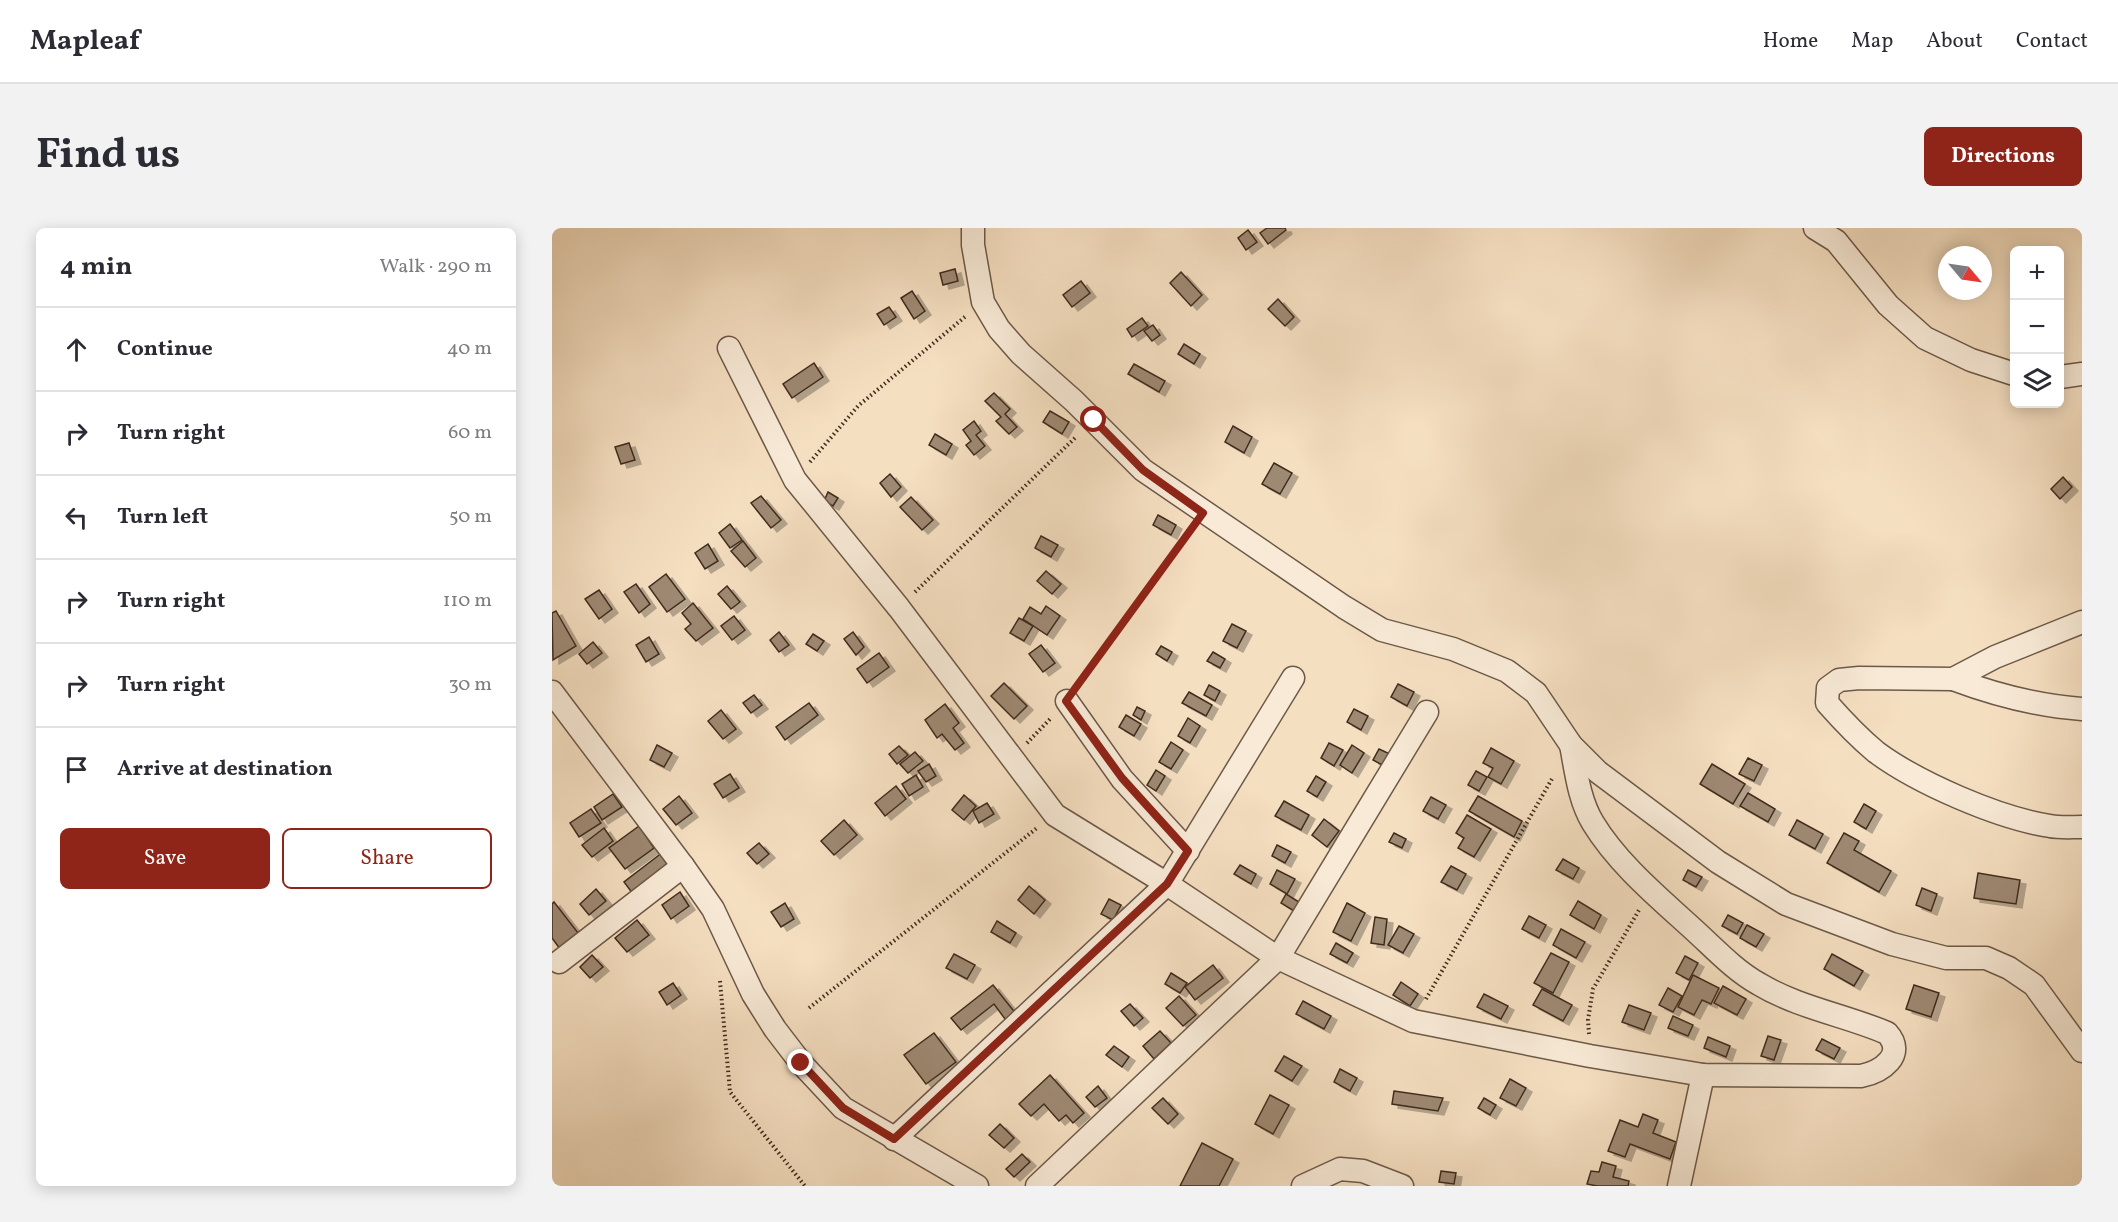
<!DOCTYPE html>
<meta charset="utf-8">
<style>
:root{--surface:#fff;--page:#f2f2f3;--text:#2b2b33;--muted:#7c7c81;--line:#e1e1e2;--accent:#8f2418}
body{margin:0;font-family:Vollkorn,serif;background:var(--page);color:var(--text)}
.controls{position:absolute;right:18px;top:18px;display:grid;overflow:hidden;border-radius:9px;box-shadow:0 3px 15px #0003}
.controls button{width:54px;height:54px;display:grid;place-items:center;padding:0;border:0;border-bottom:2px solid var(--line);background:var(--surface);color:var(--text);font:30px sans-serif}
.compass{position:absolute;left:1386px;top:18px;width:54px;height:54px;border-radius:50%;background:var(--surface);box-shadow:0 3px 15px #0003;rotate:119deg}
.stop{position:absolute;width:18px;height:18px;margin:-14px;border:4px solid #8f2418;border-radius:50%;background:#fff}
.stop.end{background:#8f2418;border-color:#fff;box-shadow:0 2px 6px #0008}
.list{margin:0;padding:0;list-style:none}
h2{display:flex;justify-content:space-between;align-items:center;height:78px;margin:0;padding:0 24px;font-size:26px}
h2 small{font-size:20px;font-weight:400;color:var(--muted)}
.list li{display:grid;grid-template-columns:39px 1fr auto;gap:18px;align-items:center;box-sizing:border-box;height:84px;padding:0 24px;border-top:2px solid var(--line)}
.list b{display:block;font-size:22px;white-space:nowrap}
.list em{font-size:20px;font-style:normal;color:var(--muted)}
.actions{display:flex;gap:12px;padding:18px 24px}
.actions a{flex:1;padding:14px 0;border:2px solid var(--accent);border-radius:9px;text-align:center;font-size:21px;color:var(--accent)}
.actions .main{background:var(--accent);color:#fff}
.icon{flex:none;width:33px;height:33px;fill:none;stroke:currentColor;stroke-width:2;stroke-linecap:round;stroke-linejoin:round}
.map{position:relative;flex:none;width:1530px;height:958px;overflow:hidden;border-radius:9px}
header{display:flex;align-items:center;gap:36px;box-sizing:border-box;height:84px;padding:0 30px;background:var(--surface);border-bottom:2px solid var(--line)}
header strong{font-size:28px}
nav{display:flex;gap:33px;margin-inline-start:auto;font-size:21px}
.intro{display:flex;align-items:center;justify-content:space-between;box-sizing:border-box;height:144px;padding:0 36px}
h1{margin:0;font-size:42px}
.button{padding:15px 27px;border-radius:9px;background:var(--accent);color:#fff;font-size:21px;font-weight:700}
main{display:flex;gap:36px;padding:0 36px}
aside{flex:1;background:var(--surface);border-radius:9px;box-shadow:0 3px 15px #0003}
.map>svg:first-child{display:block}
</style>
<header>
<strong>Mapleaf</strong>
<nav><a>Home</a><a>Map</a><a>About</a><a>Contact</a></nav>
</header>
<div class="intro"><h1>Find us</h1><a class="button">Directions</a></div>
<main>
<aside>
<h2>4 min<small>Walk · 290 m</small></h2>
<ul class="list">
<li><svg class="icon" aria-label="ahead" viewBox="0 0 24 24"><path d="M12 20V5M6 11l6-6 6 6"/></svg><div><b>Continue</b></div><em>40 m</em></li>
<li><svg class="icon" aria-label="right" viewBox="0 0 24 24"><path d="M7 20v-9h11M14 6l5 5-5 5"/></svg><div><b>Turn right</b></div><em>60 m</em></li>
<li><svg class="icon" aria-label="left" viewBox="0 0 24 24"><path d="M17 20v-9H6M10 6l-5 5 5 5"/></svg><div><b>Turn left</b></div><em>50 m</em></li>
<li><svg class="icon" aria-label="right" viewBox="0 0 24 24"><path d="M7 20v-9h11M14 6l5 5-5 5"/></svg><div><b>Turn right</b></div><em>110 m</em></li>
<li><svg class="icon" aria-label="right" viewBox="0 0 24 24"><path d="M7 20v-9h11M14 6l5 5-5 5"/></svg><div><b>Turn right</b></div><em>30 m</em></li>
<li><svg class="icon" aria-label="arrive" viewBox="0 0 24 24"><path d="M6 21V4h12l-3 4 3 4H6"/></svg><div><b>Arrive at destination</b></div></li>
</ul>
<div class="actions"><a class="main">Save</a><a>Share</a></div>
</aside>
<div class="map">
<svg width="1530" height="958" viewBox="0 0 1530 958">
<defs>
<filter id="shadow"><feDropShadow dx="6" dy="4" stdDeviation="0" flood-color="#0004"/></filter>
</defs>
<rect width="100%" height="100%" fill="#f5dfc1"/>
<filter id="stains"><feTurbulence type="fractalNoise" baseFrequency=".00333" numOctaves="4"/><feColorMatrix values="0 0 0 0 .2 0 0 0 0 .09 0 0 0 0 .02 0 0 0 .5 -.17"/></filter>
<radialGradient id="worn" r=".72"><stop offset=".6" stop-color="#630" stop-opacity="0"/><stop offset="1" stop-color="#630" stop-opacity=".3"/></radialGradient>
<g fill="#9e8973" stroke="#402c1e" stroke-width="1.5" filter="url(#shadow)">
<polygon points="715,0 733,0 734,2 716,16 708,5"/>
<polygon points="696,2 705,14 694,22 686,10"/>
<polygon points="403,41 406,53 391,57 388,45"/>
<polygon points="629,44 650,67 639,78 618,55"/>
<polygon points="529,53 538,65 520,79 511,67"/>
<polygon points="360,63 373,83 362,91 349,70"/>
<polygon points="726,71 742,89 733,98 716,81"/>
<polygon points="337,79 344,89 332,97 325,86"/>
<polygon points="590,90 596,98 580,109 575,101"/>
<polygon points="601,97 608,107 600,113 592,103"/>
<polygon points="632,116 648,126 642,136 626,126"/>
<polygon points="262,135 271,149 240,170 231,156"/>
<polygon points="582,136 613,153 607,164 576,146"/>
<polygon points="442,165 458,181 453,186 465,199 457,206 444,193 449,189 433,173"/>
<polygon points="498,183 517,194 510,206 491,194"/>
<polygon points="422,193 429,203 424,207 433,218 422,227 414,217 419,213 411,202"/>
<polygon points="681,198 700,209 692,225 673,214"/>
<polygon points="383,206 400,216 394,227 377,217"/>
<polygon points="77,215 83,232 69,236 63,219"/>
<polygon points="722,235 740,245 728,266 710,256"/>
<polygon points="338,246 349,259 339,269 328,255"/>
<polygon points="1511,249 1520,259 1508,271 1499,261"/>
<polygon points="276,264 286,270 281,278 272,273"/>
<polygon points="209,268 229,292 219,300 199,275"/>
<polygon points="359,269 381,292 370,302 348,279"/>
<polygon points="606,287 624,297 619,307 601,297"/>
<polygon points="178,296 190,312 178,320 167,305"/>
<polygon points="489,308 506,317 499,329 483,320"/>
<polygon points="191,313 204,330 193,339 179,323"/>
<polygon points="156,316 166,333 153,341 143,325"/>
<polygon points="494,343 509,356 500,366 485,353"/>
<polygon points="114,346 133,371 115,384 97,359"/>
<polygon points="84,356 98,376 87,385 72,364"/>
<polygon points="175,358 188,374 179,381 166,366"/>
<polygon points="47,362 60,381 47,391 33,371"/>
<polygon points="141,375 161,400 144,413 133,401 139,396 130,385"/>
<polygon points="494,378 508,388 495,407 471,391 478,379 489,386"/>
<polygon points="4,383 24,418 1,432 0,385"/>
<polygon points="182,388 193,402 180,412 169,398"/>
<polygon points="467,390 481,398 472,413 458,405"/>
<polygon points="680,396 694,403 685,420 671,413"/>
<polygon points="227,404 237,417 227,424 218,412"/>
<polygon points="301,404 312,419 304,427 292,411"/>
<polygon points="261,406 272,413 265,423 254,416"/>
<polygon points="97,409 107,426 94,434 84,417"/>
<polygon points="41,414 50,425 35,436 27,426"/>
<polygon points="489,417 503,435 491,444 477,426"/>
<polygon points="609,418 620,424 615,433 604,426"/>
<polygon points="661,424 673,431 668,440 655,433"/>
<polygon points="327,425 337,439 315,455 305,441"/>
<polygon points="452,455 475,478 462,491 439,468"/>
<polygon points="846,456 862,464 855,478 839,469"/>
<polygon points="657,457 668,463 663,473 652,467"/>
<polygon points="637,464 660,477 654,488 630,475"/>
<polygon points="202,467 210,477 199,485 191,475"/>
<polygon points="257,475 266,487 233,512 224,499"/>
<polygon points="393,476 407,495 401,500 412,515 403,522 390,506 385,510 373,492"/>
<polygon points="585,479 593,483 589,492 581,487"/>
<polygon points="802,481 816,488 809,502 795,494"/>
<polygon points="169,482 184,501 171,511 156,493"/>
<polygon points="574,487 589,496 582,508 567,499"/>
<polygon points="636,490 648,498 638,515 626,508"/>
<polygon points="619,514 631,522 619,541 607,534"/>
<polygon points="777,515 791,522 782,538 769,530"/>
<polygon points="105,517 120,525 112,539 98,532"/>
<polygon points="800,517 812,525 800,545 788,537"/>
<polygon points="347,518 356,527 345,536 337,526"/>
<polygon points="939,520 962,533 949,556 936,549 941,540 931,535"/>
<polygon points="827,521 838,526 832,538 821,532"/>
<polygon points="363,524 371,533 356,545 348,536"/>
<polygon points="1196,530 1210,537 1202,553 1187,546"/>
<polygon points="377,536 384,548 374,554 366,543"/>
<polygon points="1160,536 1193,556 1181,576 1148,556"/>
<polygon points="604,542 613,548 604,563 595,557"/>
<polygon points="924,543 935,549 927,563 916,557"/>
<polygon points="178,546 187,560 171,570 162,556"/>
<polygon points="364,547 371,559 357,568 350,556"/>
<polygon points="764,548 774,554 765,569 755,563"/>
<polygon points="344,558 354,571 333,588 323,575"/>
<polygon points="1196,565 1223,581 1216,594 1188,578"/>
<polygon points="61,566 70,579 50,592 42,579"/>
<polygon points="412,567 424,578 412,592 400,582"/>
<polygon points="127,568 140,585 124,597 111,581"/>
<polygon points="926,568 970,593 962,609 917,583"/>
<polygon points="879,569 894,577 886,591 871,583"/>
<polygon points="732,573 757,587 749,602 723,588"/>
<polygon points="435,575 442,586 427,595 421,583"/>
<polygon points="1312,576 1324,583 1314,601 1302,594"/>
<polygon points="39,581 49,595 27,609 18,595"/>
<polygon points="915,587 939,601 922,629 906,620 912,610 904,605"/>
<polygon points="772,591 787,603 775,619 760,607"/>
<polygon points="292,592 305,607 282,627 269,613"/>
<polygon points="1245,592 1271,606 1263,621 1237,607"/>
<polygon points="87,598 102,620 73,641 57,620"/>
<polygon points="52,600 61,613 40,629 30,617"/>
<polygon points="842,605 854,611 850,620 837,614"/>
<polygon points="1292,605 1307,613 1302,622 1339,643 1327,664 1275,635"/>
<polygon points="207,615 217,626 205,636 195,625"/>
<polygon points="725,617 739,624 733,635 720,628"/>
<polygon points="111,624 123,640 84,670 72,654"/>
<polygon points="1011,631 1027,640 1021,651 1004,642"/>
<polygon points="688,637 704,646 699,656 682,646"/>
<polygon points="899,638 914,646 905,662 889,654"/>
<polygon points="725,642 743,651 735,666 718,656"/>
<polygon points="1136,642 1150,649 1144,659 1131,652"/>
<polygon points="1426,645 1468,652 1464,676 1422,670"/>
<polygon points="477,658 493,672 482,686 466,672"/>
<polygon points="1370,660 1385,666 1379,683 1364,677"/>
<polygon points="44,661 54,673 37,687 28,676"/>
<polygon points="128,664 137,678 119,691 110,677"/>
<polygon points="734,666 747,674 742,683 729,675"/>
<polygon points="557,671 569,677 561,692 549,686"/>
<polygon points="1026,673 1049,687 1042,701 1018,687"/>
<polygon points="2,674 30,710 11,725 0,710 0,676"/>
<polygon points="233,675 242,691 229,699 219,684"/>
<polygon points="795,675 813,685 799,713 781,704"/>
<polygon points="1176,687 1191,695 1185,706 1170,698"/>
<polygon points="977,688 994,697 987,710 970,701"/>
<polygon points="823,689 835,691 832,717 819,715"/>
<polygon points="85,692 97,707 75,724 63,710"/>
<polygon points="445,693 464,705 458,715 439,704"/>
<polygon points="1195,697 1212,706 1204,719 1188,710"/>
<polygon points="847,698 862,706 851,725 836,717"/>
<polygon points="1009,701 1033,714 1024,730 1001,717"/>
<polygon points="784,715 801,725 795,735 778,726"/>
<polygon points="999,725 1017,734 1001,765 982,755"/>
<polygon points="402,726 423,737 415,751 394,740"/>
<polygon points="1280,726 1311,743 1302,758 1272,741"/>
<polygon points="40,727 51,739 38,750 28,739"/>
<polygon points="1133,728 1146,735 1137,752 1124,745"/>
<polygon points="661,737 671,750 643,772 633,759"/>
<polygon points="619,745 635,755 628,765 613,756"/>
<polygon points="1141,747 1167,760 1159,776 1150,772 1142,787 1126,779"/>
<polygon points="849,754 866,766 858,778 841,767"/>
<polygon points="121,755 129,767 115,777 107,764"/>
<polygon points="441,757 465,787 456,795 442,776 409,802 399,790"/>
<polygon points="1362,757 1387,765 1379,789 1354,781"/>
<polygon points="1171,758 1194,771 1185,787 1162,775"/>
<polygon points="1116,760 1130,768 1121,784 1107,777"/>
<polygon points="990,761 1020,777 1011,793 981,777"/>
<polygon points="932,766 956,778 949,791 925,779"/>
<polygon points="627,768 644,787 631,798 614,780"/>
<polygon points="751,773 779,788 772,801 744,786"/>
<polygon points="578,776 591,790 582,798 569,783"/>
<polygon points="1077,777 1099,785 1092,802 1070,794"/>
<polygon points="1121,788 1141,797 1136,808 1116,800"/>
<polygon points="608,803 619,815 602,831 591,818"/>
<polygon points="382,805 404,834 374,856 352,827"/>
<polygon points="1216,808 1229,812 1222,832 1209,828"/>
<polygon points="1156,809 1178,818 1174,829 1152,820"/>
<polygon points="1270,811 1288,820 1282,831 1264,822"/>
<polygon points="562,818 577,829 570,839 554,827"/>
<polygon points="732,828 750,838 740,853 723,843"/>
<polygon points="788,841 805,850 798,863 782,854"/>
<polygon points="498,847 532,885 521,895 514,887 507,893 492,876 479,888 467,876"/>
<polygon points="958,851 974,860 964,878 948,870"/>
<polygon points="546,858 555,870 543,879 534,869"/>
<polygon points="842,863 891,870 886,883 840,876"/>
<polygon points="718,867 737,877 721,906 703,896"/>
<polygon points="611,870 626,886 616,896 600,880"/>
<polygon points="932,870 944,877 938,887 926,880"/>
<polygon points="1091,886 1106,892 1101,905 1124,914 1118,931 1078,916 1073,929 1056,923 1068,892 1086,899"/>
<polygon points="448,896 462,910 452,920 437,907"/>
<polygon points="650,915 681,931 667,958 628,958"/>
<polygon points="470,926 478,934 462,949 454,941"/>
<polygon points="1050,934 1064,938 1061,949 1077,953 1076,958 1045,958 1035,956 1039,943 1047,944"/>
<polygon points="889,943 904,945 902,956 887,954"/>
</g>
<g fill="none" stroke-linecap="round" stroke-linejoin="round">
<defs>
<g id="minor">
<polyline points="421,0 421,17 431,74 447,101 469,126 522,173 591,242 792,379 830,402 901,421 955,443 984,465 1019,517 1046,544 1166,634 1234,676 1340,716 1394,730 1434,730 1457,740 1482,757 1530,823"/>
<polyline points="1263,0 1284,13 1336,77 1373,110 1419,132 1462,146"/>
<path d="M 177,120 L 243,252 L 347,380 L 503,587 L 615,656 L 726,730 L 861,793 L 1038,828 L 1151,847 L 1309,848 C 1329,844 1355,827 1335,805 C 1293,787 1247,780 1207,756 C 1182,742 1162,720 1141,701 C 1106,669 1066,636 1041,595 C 1027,572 1024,543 1019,517"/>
<polyline points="1508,149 1530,146"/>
<path d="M 1530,394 L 1443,429 L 1401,451 L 1307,450 L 1287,452 L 1276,460 L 1275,475 C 1290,492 1306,509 1324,524 C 1366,555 1446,590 1498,598 C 1508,600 1519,599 1530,599"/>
<path d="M 1401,451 C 1441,466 1487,478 1530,481"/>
<polyline points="0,464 131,638 161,681 201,766 223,801 249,835 291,880 425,958"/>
<polyline points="515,473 570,551 636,623"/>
<polyline points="7,734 131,638"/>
<polyline points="342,911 615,656 741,450"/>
<polyline points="485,958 726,730 875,484"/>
<polyline points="751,958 788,941 811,943 850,958"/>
<polyline points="1127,958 1151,847"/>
</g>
</defs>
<use href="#minor" stroke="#6d5947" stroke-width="25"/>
<g stroke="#402c1e" stroke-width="4" stroke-dasharray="1.5 3" stroke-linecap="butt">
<polyline points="258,234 306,178 414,88"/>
<polyline points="363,364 524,209"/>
<polyline points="529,454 638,302"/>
<polyline points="475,515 499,490"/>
<polyline points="168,753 178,864 253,958"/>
<polyline points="874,771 1001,549"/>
<polyline points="257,780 485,600"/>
<polyline points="1037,806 1036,792 1041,761 1087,682"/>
</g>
<use href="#minor" stroke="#f8ead7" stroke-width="22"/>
</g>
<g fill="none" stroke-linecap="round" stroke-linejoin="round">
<polyline stroke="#8f2418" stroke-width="8" points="249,835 291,880 342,911 615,656 636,623 570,550 514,473 651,285 591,242 542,192"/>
</g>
<rect width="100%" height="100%" filter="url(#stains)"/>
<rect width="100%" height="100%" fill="url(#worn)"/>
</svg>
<div class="controls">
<button>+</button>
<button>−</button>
<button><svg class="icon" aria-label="layers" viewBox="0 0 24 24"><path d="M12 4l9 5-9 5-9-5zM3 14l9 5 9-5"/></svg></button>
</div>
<svg class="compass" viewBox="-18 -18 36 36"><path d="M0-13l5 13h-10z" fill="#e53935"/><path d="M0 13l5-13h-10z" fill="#7c7c81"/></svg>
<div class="stop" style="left:542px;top:192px"></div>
<div class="stop end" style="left:249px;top:835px"></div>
</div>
</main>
